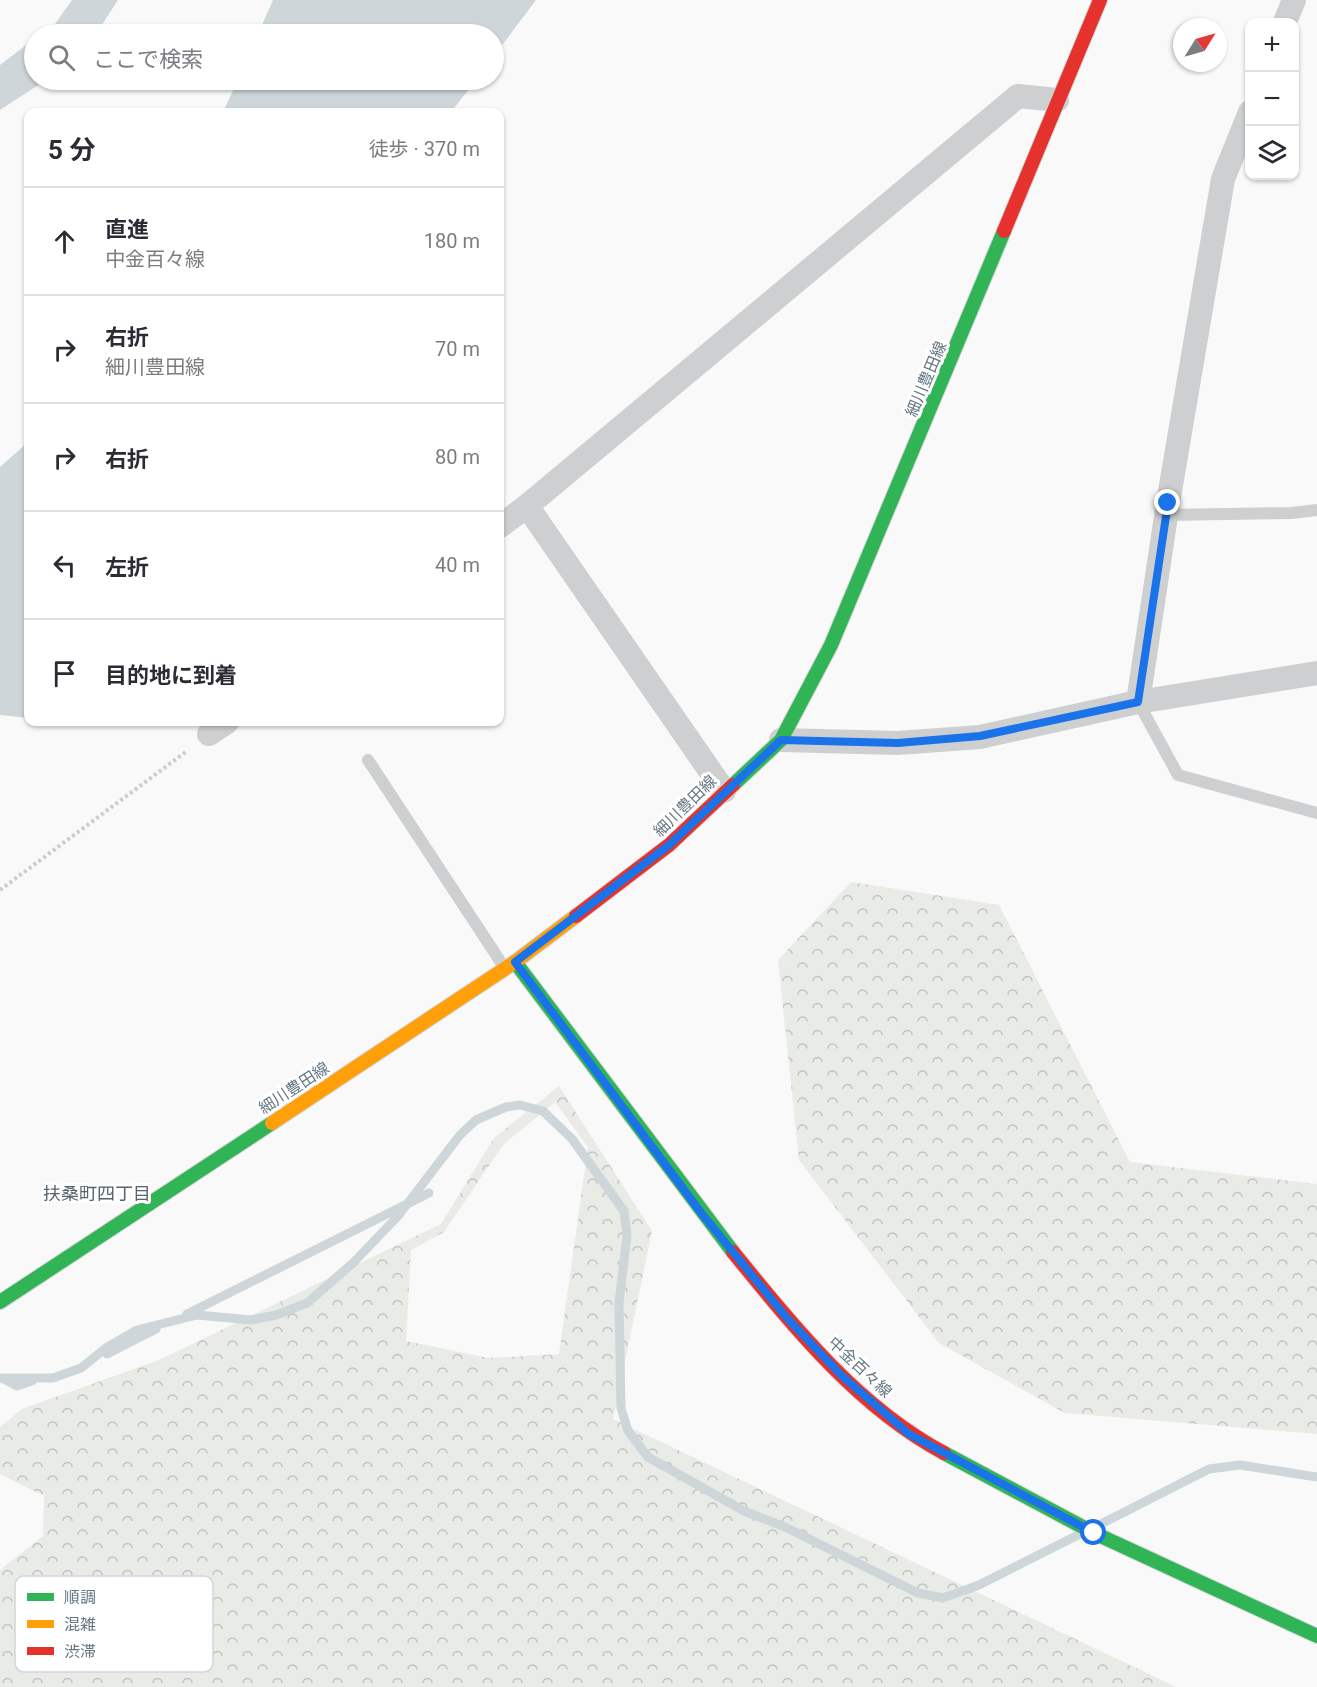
<!DOCTYPE html>
<html lang="ja">
<meta charset="utf-8">
<style>
:root{--surface:#fff;--page:#f2f2f3;--text:#2b2b33;--muted:#7c7c81;--line:#e1e1e2}
body{margin:0;font-family:Roboto,"Noto Sans JP",sans-serif;background:var(--page);color:var(--text)}
.controls{position:absolute;right:18px;top:18px;display:grid;overflow:hidden;border-radius:12px;box-shadow:0 2px 4px #0004}
.controls button{width:54px;height:54px;display:grid;place-items:center;padding:0;border:0;border-bottom:2px solid var(--line);background:var(--surface);color:var(--text);font:30px sans-serif}
.compass{position:absolute;left:1173px;top:18px;width:54px;height:54px;border-radius:50%;background:var(--surface);box-shadow:0 2px 4px #0004;rotate:53deg}
.stop{position:absolute;width:18px;height:18px;margin:-14px;border:4px solid #1a73e8;border-radius:50%;background:#fff}
.stop.end{background:#1a73e8;border-color:#fff;box-shadow:0 2px 6px #0008}
.list{margin:0;padding:0;list-style:none}
h2{display:flex;justify-content:space-between;align-items:center;height:78px;margin:0;padding:0 24px;font-size:26px}
h2 small{font-size:20px;font-weight:400;color:var(--muted)}
.list li{display:grid;grid-template-columns:39px 1fr auto;gap:18px;align-items:center;box-sizing:border-box;height:108px;padding:0 24px;border-top:2px solid var(--line)}
.list b{display:block;font-size:22px;white-space:nowrap}
.list p{margin:0;font-size:20px;white-space:nowrap;color:var(--muted)}
.list em{font-size:20px;font-style:normal;color:var(--muted)}
.icon{flex:none;width:33px;height:33px;fill:none;stroke:currentColor;stroke-width:2;stroke-linecap:round;stroke-linejoin:round}
.map{position:relative;flex:none;width:1317px;height:1687px;overflow:hidden}
.search{position:absolute;background:var(--surface);box-shadow:0 2px 4px #0004;left:24px;top:24px;width:480px;height:66px;display:flex;align-items:center;gap:15px;box-sizing:border-box;padding:0 21px;border-radius:33px;color:var(--muted);font-size:22px}
.panel{position:absolute;background:var(--surface);box-shadow:0 2px 4px #0004;left:24px;top:108px;width:480px;height:618px;border-radius:12px}
.map>svg:first-child{display:block}
</style>
<div class="map">
<svg width="1317" height="1687" viewBox="0 0 1317 1687">
<defs>
<pattern id="forest-crowns" width="20" height="18" patternUnits="userSpaceOnUse" patternTransform="scale(1.5)"><rect width="20" height="18" fill="#e8ebe6"/><path d="M2 6a3 3 0 1 1 6 0M12 15a3 3 0 1 1 6 0" fill="none" stroke="#c0c3c0"/></pattern>
</defs>
<rect width="100%" height="100%" fill="#f9f9f9"/>
<g fill="url(#forest-crowns)" fill-rule="evenodd">
<polygon points="851,882 999,905 1130,1162 1317,1184 1317,1434 1065,1413 939,1343 799,1160 778,960"/>
<path d="M 559,1086 L 652,1231 L 613,1419 L 1176,1687 L 0,1687 L 0,1570 L 43,1536 L 44,1496 L 0,1474 L 0,1427 L 22,1409 L 159,1360 L 441,1224 L 494,1138 ZM 555,1102 L 588,1147 L 559,1354 L 489,1358 L 406,1341 L 411,1250 L 444,1232 L 503,1145 Z"/>
</g>
<g fill="#ced6d9">
<polygon points="72,0 118,0 96,34 41,34 55,24"/>
<polygon points="273,0 536,0 494,56 494,34 258,34"/>
<polygon points="34,39 34,80 46,80 0,110 0,65"/>
<polygon points="238,80 476,80 451,112 223,112"/>
<polygon points="28,442 28,718 0,715 0,467"/>
</g>
<g fill="none" stroke-linecap="round" stroke-linejoin="round">
<g stroke="#ced6d9" stroke-width="9">
<polyline points="187,1314 429,1193"/>
<polyline points="107,1354 156,1329"/>
<polyline points="0,1378 53,1378 81,1368 106,1348 137,1330 197,1315 251,1320 276,1315 307,1303 353,1263 398,1216 460,1135 476,1120 506,1107 520,1105 543,1111 572,1139 624,1211 627,1235 619,1303 621,1408 628,1431 648,1457 744,1511 785,1527 918,1593 943,1598 979,1585 1080,1534"/>
<polyline points="4,1379 17,1386 32,1381"/>
<polyline points="1097,1526 1209,1469 1240,1465 1317,1477"/>
</g>
<defs>
<g id="fast">
<polyline points="733,785 781,740 831,645 1004,231"/>
<polyline points="515,962 733,1252"/>
<polyline points="0,1302 272,1123"/>
<polyline points="944,1453 1094,1533 1317,1636"/>
</g>
<polyline id="slow" points="272,1123 515,962 576,916"/>
<g id="jam">
<polyline points="1004,231 1100,0"/>
<polyline points="576,916 669,845 733,785"/>
<path d="M 733,1252 C 794,1327 858,1407 944,1453"/>
</g>
</defs>
<use href="#fast" stroke="#d5d6d7" stroke-width="16"/>
<use href="#slow" stroke="#d5d6d7" stroke-width="16"/>
<use href="#jam" stroke="#d5d6d7" stroke-width="16"/>
<polyline stroke="#cbcccd" stroke-width="4" stroke-dasharray="3 3" stroke-linecap="butt" points="0,890 187,751"/>
<g stroke="#cecfd0" stroke-width="12">
<polyline points="1166,515 1292,513 1317,510"/>
<polyline points="1138,702 1178,775 1317,813"/>
<polyline points="368,760 504,967"/>
</g>
<g stroke="#cecfd0" stroke-width="24">
<polyline points="1285,22 1294,0"/>
<polyline points="500,526 527,506"/>
<polyline points="1138,702 1168,503 1223,179 1250,112"/>
<polyline points="209,734 227,722"/>
<polyline points="781,740 898,743 980,737 1138,702 1317,673"/>
<polyline points="724,791 527,506 1018,96 1057,100"/>
</g>
<use href="#fast" stroke="#30b455" stroke-width="14"/>
<use href="#slow" stroke="#ff9f0a" stroke-width="14"/>
<use href="#jam" stroke="#e5322d" stroke-width="14"/>
</g>
<g fill="none" stroke-linecap="round" stroke-linejoin="round">
<polyline stroke="#1a73e8" stroke-width="8" points="1094,1533 909,1434 842,1376 786,1317 702,1214 515,962 669,845 781,740 898,743 980,736 1138,702 1168,503"/>
</g>
<g text-anchor="middle" dominant-baseline="central" stroke-width="6" stroke-linejoin="round" paint-order="stroke">
<g font-size="16" fill="#657683" stroke="#fff">
<text transform="translate(926 379) rotate(-67)">細川豊田線</text>
<text transform="translate(685 806) rotate(-44)">細川豊田線</text>
<text transform="translate(294 1088) rotate(-33)">細川豊田線</text>
<text transform="translate(860 1367) rotate(43)">中金百々線</text>
</g>
<g font-size="18" fill="#57646e" stroke="#fff">
<text x="97" y="1193">扶桑町四丁目</text>
</g>
</g>
<rect x="15" y="1576" width="198" height="96" rx="9" fill="#fff" stroke="#d1d6da" stroke-width="1.5"/>
<rect x="27" y="1593" width="27" height="8" fill="#30b455"/>
<rect x="27" y="1620" width="27" height="8" fill="#ff9f0a"/>
<rect x="27" y="1647" width="27" height="8" fill="#e5322d"/>
<g font-size="16" fill="#657683">
<text x="64" y="1603">順調</text>
<text x="64" y="1630">混雑</text>
<text x="64" y="1657">渋滞</text>
</g>
</svg>
<div class="controls">
<button>+</button>
<button>−</button>
<button><svg class="icon" aria-label="layers" viewBox="0 0 24 24"><path d="M12 4l9 5-9 5-9-5zM3 14l9 5 9-5"/></svg></button>
</div>
<svg class="compass" viewBox="-18 -18 36 36"><path d="M0-13l5 13h-10z" fill="#e53935"/><path d="M0 13l5-13h-10z" fill="#7c7c81"/></svg>
<div class="stop" style="left:1094px;top:1533px"></div>
<div class="stop end" style="left:1168px;top:503px"></div>
<div class="search"><svg class="icon" aria-label="search" viewBox="0 0 24 24"><circle cx="10" cy="10" r="6"/><path d="M15 15l6 6"/></svg>ここで検索</div>
<section class="panel">
<h2>5 分<small>徒歩 · 370 m</small></h2>
<ul class="list">
<li><svg class="icon" aria-label="ahead" viewBox="0 0 24 24"><path d="M12 20V5M6 11l6-6 6 6"/></svg><div><b>直進</b><p>中金百々線</p></div><em>180 m</em></li>
<li><svg class="icon" aria-label="right" viewBox="0 0 24 24"><path d="M7 20v-9h11M14 6l5 5-5 5"/></svg><div><b>右折</b><p>細川豊田線</p></div><em>70 m</em></li>
<li><svg class="icon" aria-label="right" viewBox="0 0 24 24"><path d="M7 20v-9h11M14 6l5 5-5 5"/></svg><div><b>右折</b></div><em>80 m</em></li>
<li><svg class="icon" aria-label="left" viewBox="0 0 24 24"><path d="M17 20v-9H6M10 6l-5 5 5 5"/></svg><div><b>左折</b></div><em>40 m</em></li>
<li><svg class="icon" aria-label="arrive" viewBox="0 0 24 24"><path d="M6 21V4h12l-3 4 3 4H6"/></svg><div><b>目的地に到着</b></div></li>
</ul>
</section>
</div>
